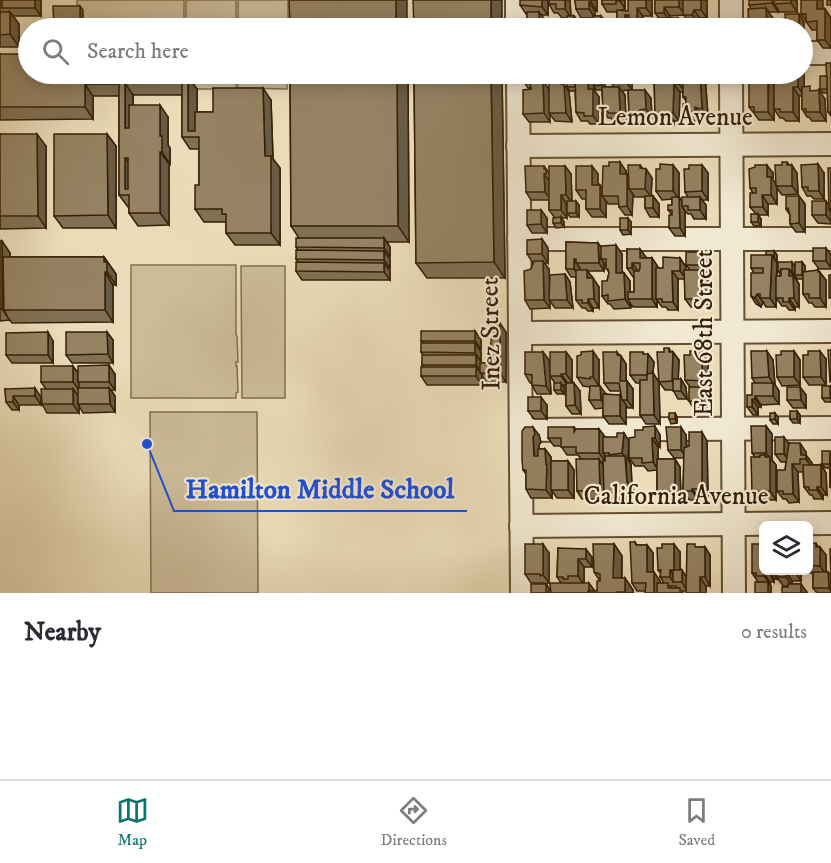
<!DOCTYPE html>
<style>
:root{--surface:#fff;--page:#f2f2f3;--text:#2b2b33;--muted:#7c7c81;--line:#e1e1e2;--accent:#0f766e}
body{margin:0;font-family:"IM FELL DW Pica",serif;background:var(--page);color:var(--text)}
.controls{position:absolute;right:18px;bottom:18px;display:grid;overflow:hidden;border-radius:9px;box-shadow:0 3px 15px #0003}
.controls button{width:54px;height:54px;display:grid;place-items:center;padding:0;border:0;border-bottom:2px solid var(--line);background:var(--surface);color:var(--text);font:30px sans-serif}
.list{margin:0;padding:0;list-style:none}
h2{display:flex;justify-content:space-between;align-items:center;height:78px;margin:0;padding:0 24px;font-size:26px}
h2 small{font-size:20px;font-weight:400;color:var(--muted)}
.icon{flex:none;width:33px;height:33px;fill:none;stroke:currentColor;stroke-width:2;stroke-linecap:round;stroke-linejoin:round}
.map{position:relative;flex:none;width:831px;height:593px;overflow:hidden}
.search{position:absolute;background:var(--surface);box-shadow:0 3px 15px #0003;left:18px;right:18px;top:18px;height:66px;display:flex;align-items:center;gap:15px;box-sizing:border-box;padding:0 21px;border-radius:33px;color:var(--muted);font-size:22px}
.sheet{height:186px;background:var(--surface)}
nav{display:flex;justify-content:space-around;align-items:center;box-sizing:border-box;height:84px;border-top:2px solid var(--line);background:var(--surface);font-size:16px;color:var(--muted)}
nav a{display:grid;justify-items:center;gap:3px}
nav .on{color:var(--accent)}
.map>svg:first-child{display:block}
</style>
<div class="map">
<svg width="831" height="593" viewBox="0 0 831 593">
<rect width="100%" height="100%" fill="#eadcb8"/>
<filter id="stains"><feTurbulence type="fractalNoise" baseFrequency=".00333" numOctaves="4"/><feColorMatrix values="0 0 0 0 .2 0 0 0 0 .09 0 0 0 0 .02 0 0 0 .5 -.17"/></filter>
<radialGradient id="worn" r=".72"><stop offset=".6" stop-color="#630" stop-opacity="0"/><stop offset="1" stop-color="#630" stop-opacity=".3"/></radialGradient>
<g fill="#ccbc9a" stroke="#826e50" stroke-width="1.5">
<rect x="77" y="0" width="107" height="28"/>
<rect x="186" y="0" width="50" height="26"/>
<rect x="238" y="0" width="50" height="25"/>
<rect x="186" y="74" width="50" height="15"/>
<polygon points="237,74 287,74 287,89 238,88"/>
<polygon points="131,265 236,265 236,335 237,336 238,362 236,362 236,366 237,366 238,392 236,393 236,398 131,398"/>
<polygon points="241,266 285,266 285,398 242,398"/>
<polygon points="150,412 257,412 258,593 151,593"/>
</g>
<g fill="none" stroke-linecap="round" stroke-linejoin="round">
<defs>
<g id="minor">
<polyline points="517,0 517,28"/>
<polyline points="731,0 731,28"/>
<polyline points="802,53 831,53"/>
<polyline points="518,74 522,593"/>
<polyline points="731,74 734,593"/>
<polyline points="518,146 831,144"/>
<polyline points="519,239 831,239"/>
<polyline points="520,333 831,331"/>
<polyline points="521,430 831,428"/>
<polyline points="521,526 831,523"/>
</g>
</defs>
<use href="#minor" stroke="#644f32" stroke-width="26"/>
<use href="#minor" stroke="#f1e8d1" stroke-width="22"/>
</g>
<g fill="#807054" stroke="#382005" stroke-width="1.5" fill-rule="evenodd">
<polygon points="0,0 41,0 41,16 13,16 19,24 19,47 0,47"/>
<polygon points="548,0 548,15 541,15 545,20 545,28 529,28 527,25 527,14 526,14 520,5"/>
<polygon points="570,0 571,16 574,16 577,20 577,28 568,28 567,18 562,18 558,13 554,13 549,4"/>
<polygon points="575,0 597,0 597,11 595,11 595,16 601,16 604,20 604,28 595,28 594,27 593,18 581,18 576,9"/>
<polygon points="602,0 625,0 625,9 621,10 628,11 652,0 652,16 643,16 643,20 651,20 657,28 634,28 631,23 631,28 622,28 617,22 617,12 607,12 602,4"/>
<polygon points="655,0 707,0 707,18 700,18 699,19 705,27 705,28 687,28 687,20 684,15 670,16 670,18 684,26 684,28 660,28 658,24 659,18 655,13"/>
<polygon points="797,0 797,12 779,12 778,10 778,12 768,12 772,17 751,9 749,5"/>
<polygon points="825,9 831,18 831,48 823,48 817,40 817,30 812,30 801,14"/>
<polygon points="0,54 93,74 93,77 188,77 197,89 197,112 213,112 271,100 273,159 280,168 280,245 235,245 226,233 226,222 204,222 195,209 199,185 199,149 190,149 182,137 182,95 133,95 133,105 168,117 168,145 170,148 170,164 169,164 169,225 138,226 129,213 129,207 128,207 119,195 119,96 93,96 93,119 0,120"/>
<polygon points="804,61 804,87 825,99 826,121 812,121 809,117 807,117 802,109 802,96 799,96 799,121 786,121 783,118 780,118 774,109 774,91 774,120 759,120 749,107 769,74 774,81 802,74"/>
<polygon points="831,63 831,116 828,112 828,93 823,93 820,89 827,76"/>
<polygon points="290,74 408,74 409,242 387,242 390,247 390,256 388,256 390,259 390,268 388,268 390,271 390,280 302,280 296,271 298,262 296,259 298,250 296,247 299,238 291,226"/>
<polygon points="414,74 502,74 505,278 427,278 416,263"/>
<polygon points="545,74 545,84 549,89 561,80 569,92 572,122 555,121 549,113 550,122 529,122 523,114 531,88 528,88 520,76"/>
<polygon points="611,74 628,74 632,78 632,90 651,98 652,117 646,118 646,121 634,121 629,113 628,90 622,91 625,95 626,121 613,121 611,118 608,118 603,110 602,90 596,90 594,86 594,90 599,97 599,124 590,124 588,121 581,121 576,112 575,91 570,91 567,87 593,77 605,78 605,87 614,87 611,82"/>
<polygon points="636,74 658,74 658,76 685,80 705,75 708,116 706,118 701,115 701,121 689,121 683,112 686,104 686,101 683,97 683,92 680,92 679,121 674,121 674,124 665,125 663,122 661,122 655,113 654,80 640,80"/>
<polygon points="0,134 46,146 46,228 0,229"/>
<polygon points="107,134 116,146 116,228 63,228 54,216"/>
<polygon points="640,165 643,169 646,169 652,178 651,196 653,196 659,204 659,217 650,217 645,208 645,197 635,197 633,194 632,215 625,215 619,207 619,204 608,204 606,201 606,217 592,217 586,209 586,199 582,199 576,190 592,166 598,174 598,185 600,185 602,189 626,171 626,174 627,174 629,176"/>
<polygon points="673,165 679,173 679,197 682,201 688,197 685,192 689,169 702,165 708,173 708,200 702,200 706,205 706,219 694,219 691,214 688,214 685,211 685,236 675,236 669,228 672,215 668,210 672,205 672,199 662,200 656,191 660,169"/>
<polygon points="789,165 797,173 798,194 782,195 777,188 777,204 768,204 768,215 758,215 761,219 761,226 754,226 751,222 756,214 750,207 753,193 750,188 773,173 773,180 776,184"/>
<polygon points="544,166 549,173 565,166 571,174 572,201 579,205 579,217 570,217 567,213 566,203 567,218 561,218 564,222 564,227 556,228 553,223 555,218 549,210 549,200 531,200 526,192"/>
<polygon points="831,168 831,224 818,223 812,215 829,205"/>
<polygon points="824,173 824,199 814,199 811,196 807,196 802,187"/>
<polygon points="799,196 805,204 805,232 796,232 790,224 790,215 786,209"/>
<polygon points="541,210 547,218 547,233 532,233 527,225"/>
<polygon points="631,222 631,234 623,235 620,230"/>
<polygon points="542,239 548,248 548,263 544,263 549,269 549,296 565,274 570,282 573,308 555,308 549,300 550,308 530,309 525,300 531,269 533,263 527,254"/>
<polygon points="0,241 2,241 10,253 10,257 104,257 116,274 116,285 113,285 113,322 12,323 10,320 0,321"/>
<polygon points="566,242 598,243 601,247 622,254 622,273 624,273 630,281 630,292 634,292 634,277 633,277 627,268 627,249 646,257 646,258 652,258 658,267 658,268 663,268 680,258 686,267 686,270 690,270 686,265 702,252 708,260 708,273 705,273 708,279 708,307 691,307 685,299 685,279 678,279 678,310 668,310 666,307 662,307 657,300 657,307 633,307 630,303 631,308 614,309 610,304 608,304 602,296 607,281 609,273 604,263 604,271 587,271 599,287 599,308 593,308 593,311 588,311 585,308 582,308 576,300 576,277 571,277 566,269"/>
<polygon points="774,251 777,255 777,276 781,276 778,271 802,262 805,266 805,272 818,270 826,280 826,307 815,307 812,303 809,303 803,294 803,279 797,279 795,275 794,276 799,284 799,307 795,307 795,310 789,310 786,306 782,306 776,298 776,307 766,307 763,302 761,307 756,304 751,296 754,273 751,268 766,255"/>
<polygon points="831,255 831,269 819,269 813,261"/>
<polygon points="475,331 481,340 481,349 479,349 481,352 481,361 480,361 481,363 490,363 506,332 506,382 486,382 480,373 482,375 482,385 427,385 421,376 423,367 422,365 423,355 421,352 423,343 421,341"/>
<polygon points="107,332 113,340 113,363 72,363 66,355"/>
<polygon points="53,341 53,363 12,363 6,355"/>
<polygon points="794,351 800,360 800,385 782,386 777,377"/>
<polygon points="543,352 549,360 551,394 537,394 532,385 532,383 530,383 525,374"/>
<polygon points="566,352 572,360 572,382 567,383 580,391 581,414 572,414 566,406 566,385 563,385 564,387 564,394 557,394 554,390 555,383 550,376"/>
<polygon points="671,352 673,352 679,360 678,379 686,387 687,399 678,399 673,390 665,390 659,382"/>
<polygon points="648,354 654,362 653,373 659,382 660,424 646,424 640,415 640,383 636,383 630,375"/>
<polygon points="619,355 621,356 626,364 626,381 627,381 633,389 633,408 628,408 626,405 626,424 609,424 603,416 603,408 595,409 589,400 590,387 583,386 577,377 599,360 599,386 595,386 606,394 622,397 621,391 610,391 604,383"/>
<polygon points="826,359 826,385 809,385 803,377"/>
<polygon points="708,360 708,389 702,389 707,396 707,409 694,409 689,401 690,387 685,380"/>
<polygon points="773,360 775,385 779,391 779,404 761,405 761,407 758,407 758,415 753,415 747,407 752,395 755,383 752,378"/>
<polygon points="78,373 115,374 115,390 111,390 115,396 115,412 83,413 79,406 79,413 47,413 42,404 46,389 41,382"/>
<polygon points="830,386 831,402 825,402 822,398"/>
<polygon points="800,387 806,395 806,408 793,408 787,400"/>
<polygon points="5,389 41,397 41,405 19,405 19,410 12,410 6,402"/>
<polygon points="547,405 547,419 534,419 528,411"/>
<polygon points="797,411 800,415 800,423 793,423 790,419"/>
<polygon points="675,413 677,417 677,423 671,424 669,419"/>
<polygon points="778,417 778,424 773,424 770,420"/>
<polygon points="766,426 772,434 772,460 776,465 776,500 758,500 752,492 755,457 752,453"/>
<polygon points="574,427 576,429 599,429 605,437 629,441 660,435 660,447 658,447 658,459 675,459 680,467 681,500 663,500 657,492 657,470 648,471 644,466 635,466 629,458 629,446 628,459 631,464 632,488 634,490 632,501 610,502 605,495 605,499 582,499 577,491 581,459 578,455 567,455 561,446 554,446 548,438"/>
<polygon points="539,435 541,442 539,445 539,449 545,449 551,457 551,461 568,461 574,470 574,498 557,498 552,491 552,498 531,498 526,489 526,474 523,470"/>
<polygon points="686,435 687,447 707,441 708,497 698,497 698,500 689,500 683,491 684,458 674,458 668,450"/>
<polygon points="789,443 806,452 806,455 812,463 812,465 821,465 826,473 827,495 823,495 823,499 814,499 812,495 810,495 804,487 803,472 798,472 799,502 789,503 786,499 783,499 777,491 785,470 786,462 781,462 775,454"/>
<polygon points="831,453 831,488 830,487 830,468 825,468 822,464"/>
<path d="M 635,542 L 637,545 L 647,545 L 653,553 L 653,572 L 660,581 L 660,583 L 664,583 L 660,577 L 661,574 L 658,570 L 680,552 L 680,570 L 686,576 L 698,547 L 705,547 L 710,555 L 710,586 L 706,586 L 706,593 L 686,591 L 682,591 L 683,593 L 645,593 L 645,591 L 637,591 L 632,583 ZM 670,586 L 676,586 L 677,588 L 671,588 Z"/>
<polygon points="614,544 622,556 622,578 625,578 633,590 633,593 551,593 561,583 557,577 558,548 592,557 592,567 584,567 584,583 595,591 597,591 600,581 594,572"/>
<polygon points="808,544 818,547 826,555 826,572 831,575 831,549 831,593 817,593 813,588 813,573 810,573 808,570"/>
<polygon points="549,553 549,583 546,584 549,588 549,593 544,583 531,583 525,574"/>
<polygon points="764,570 775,570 777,573 777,579 774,579 774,582 770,582 770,584 771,586 771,593 760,582 758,582 752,573"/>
<polygon points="777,570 801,570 801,581 792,581 792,584 801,584 807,593 782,593 788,586 783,586 777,577"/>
</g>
<g fill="#685b45" stroke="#382005" stroke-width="1.5">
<polygon points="35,0 41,0 41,16 35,8"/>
<rect x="396" y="0" width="11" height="28"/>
<rect x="491" y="0" width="11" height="28"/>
<polygon points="542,0 548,0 548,15 542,7"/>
<polygon points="565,0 570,0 571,18 565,9"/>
<polygon points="591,0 597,0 597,11 591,2"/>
<polygon points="620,0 625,0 625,9 620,1"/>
<polygon points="646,0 652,0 652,16 646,8"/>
<polygon points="679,0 685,0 685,15 679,7"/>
<polygon points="701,0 707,0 707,18 701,10"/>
<polygon points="772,0 778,0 774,4 778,9 778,12 772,3"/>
<polygon points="791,0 797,0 797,12 791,3"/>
<polygon points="817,0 823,0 823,18 817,9"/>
<polygon points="589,2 595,11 595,18 589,9"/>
<polygon points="80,6 83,10 83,28 80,28"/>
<polygon points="664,7 670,16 670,21 664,13"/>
<polygon points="637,8 643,16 643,28 637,20"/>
<polygon points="766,8 772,17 772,28 767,28"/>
<polygon points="825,9 831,18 831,48 825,40"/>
<polygon points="694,10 700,18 699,19 705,27 705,28 699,28 698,23 692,15"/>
<polygon points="10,12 19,24 19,47 10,34"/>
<polygon points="539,12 545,20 545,28 542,28 539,25"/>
<polygon points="799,14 804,22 804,34 802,31 802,28 801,28 799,26"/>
<polygon points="625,15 631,23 631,28 629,28 625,23"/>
<polygon points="574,16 577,20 577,28 575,28 574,27"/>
<polygon points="601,16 604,20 604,28 603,28 602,27"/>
<polygon points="678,18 684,26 684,28 678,28"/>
<polygon points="651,20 657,28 651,28"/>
<polygon points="802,59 804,61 804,96 798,87 798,74 802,74"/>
<polygon points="84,74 93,74 93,84 84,77"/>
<polygon points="397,74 408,74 409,242 398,226"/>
<polygon points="491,74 502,74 505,278 494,262"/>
<polygon points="539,74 545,74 545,84 549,89 550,122 544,113 543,81 539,76"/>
<polygon points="588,74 591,74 594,77 594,90 599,97 599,124 593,116 588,89"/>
<polygon points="602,74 605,78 605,90 602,85"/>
<polygon points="626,74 628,74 632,78 632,90 626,82"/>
<polygon points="679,74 685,74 685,92 679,84"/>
<polygon points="700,74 704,74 705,75 708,116 702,108"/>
<polygon points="769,74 774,81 774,120 768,112"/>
<polygon points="188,77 197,89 197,137 188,131"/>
<polygon points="561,80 569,92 572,122 566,113"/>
<polygon points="125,83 133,95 133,141 125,128"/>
<polygon points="85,84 93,96 93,119 85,107"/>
<polygon points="674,84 680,92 679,121 673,113"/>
<polygon points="619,87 625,95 626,121 620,113"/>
<polygon points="793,87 799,96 799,121 793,112"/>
<polygon points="263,88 271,100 273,159 280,168 280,245 271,233 265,156"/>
<polygon points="645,90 651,98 652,117 646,109"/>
<polygon points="819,90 825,99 826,121 820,112"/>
<polygon points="160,105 168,117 168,145 170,148 170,164 162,152 160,136"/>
<polygon points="695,107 701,115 701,121 695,112"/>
<polygon points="640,110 646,118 646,121 640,113"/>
<polygon points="668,113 674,121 674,124 668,116"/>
<polygon points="37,134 46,146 46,228 38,216"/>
<polygon points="107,134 116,146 116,228 108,215"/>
<polygon points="160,152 169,164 169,225 160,213"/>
<polygon points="125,158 134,171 134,202 125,189"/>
<polygon points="620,162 626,171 626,182 620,174"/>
<polygon points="787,162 792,168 792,165 797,173 798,194 792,186"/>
<polygon points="818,164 824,173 824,199 819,191"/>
<polygon points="640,165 646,173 646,169 652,178 651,197 645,189"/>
<polygon points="673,165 679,173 679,199 673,191"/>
<polygon points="702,165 708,173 708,200 702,191"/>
<polygon points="767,165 773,173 773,180 777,185 777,204 771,195 767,177"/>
<polygon points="565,166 571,174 572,203 566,195"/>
<polygon points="592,166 598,174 598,194 592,185"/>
<polygon points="544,174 550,182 551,200 545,192"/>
<polygon points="627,174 633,182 629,189 633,194 632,215 627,206"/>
<polygon points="600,185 606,194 602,196 606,201 606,217 600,209"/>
<polygon points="561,195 566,203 567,218 561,210"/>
<polygon points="762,195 768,204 768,215 763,207"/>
<polygon points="653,196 659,204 659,217 653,208"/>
<polygon points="799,196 805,204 805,232 799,223"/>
<polygon points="679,197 685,205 682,206 685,211 685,236 680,228"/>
<polygon points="700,197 706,205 706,219 700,210"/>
<polygon points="576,201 579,205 579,217 576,213"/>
<polygon points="826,201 831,208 829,209 831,213 831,222 826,215"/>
<polygon points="541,210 547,218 547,233 541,224"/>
<polygon points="758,214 761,219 761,226 758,222"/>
<polygon points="561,217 564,222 564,227 561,223"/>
<polygon points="628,218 631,222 631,234 628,230"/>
<polygon points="384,238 390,247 390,256 384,248"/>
<polygon points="542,239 548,248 548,263 542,254"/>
<polygon points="2,241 10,253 10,310 4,310 10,321 2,309"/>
<polygon points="598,243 604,252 601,259 604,263 604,271 599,263"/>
<polygon points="616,245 622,254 622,281 616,273"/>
<polygon points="826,248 831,255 831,268 826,261"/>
<polygon points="640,249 646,257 646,267 640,258"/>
<polygon points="384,251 390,259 390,268 384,260"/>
<polygon points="774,251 777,255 777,262 774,258"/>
<polygon points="702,252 708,260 708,273 702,265"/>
<polygon points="772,255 777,263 776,307 770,298"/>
<polygon points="104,257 116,274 116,285 107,272 104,262"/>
<polygon points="652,258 658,267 657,299 656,299 657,300 657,307 652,299"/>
<polygon points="680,258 686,267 686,279 680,271"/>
<polygon points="574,259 580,268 580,277 574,269"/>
<polygon points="543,261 549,269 550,308 544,300"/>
<polygon points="792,262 795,266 795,276 792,271"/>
<polygon points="802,262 805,266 805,279 802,275"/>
<polygon points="384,263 390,271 390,280 384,272"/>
<polygon points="632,263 638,271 638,277 632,268"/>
<polygon points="789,269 799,284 799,307 794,298 789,276"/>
<polygon points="587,270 593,278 587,278"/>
<polygon points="703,270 708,279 708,307 703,299"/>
<polygon points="818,270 826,280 826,307 820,298"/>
<polygon points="672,271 678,279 678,310 673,302"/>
<polygon points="105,272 113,285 113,322 105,310"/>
<polygon points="624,273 630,281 630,299 628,299 630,303 631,308 625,299"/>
<polygon points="565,274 570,282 573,308 567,300"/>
<polygon points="593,278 599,287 599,308 594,299"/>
<polygon points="757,294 763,302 761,307 755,298"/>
<polygon points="789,298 795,307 795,310 789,302"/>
<polygon points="588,299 593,308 593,311 588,303"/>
<polygon points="500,323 506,332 506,382 500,373"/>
<polygon points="475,331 481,340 481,349 475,341"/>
<polygon points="48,332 53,341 53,363 48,355"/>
<polygon points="107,332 113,340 113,363 108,354"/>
<polygon points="475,343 481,352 481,361 475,353"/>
<polygon points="669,348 673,355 673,352 679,360 678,390 672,381"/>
<polygon points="593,351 599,360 599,386 593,377"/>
<polygon points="702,351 708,360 708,389 702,381"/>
<polygon points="767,351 773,360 775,385 779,391 779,404 773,396 773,383 769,377"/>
<polygon points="794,351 800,360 800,385 794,377"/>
<polygon points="820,351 826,359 826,385 821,377"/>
<polygon points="543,352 549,360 551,394 546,386"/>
<polygon points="566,352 572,360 572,382 566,374"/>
<polygon points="617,352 621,357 621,356 626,364 626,389 620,381"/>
<polygon points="643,352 647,359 648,354 654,362 652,383 647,375"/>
<polygon points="476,355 482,363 482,373 476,365"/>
<polygon points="109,365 115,374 115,390 109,382"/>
<polygon points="73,366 79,374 78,382 79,383 79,390 73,382"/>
<polygon points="476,367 482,375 482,385 476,376"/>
<polygon points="653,373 659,382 660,424 654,415"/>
<polygon points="561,374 567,382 567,385 561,376"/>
<polygon points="681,379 686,387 687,399 681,391"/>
<polygon points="627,381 633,389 633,408 627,400"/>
<polygon points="561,383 564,387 564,394 561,390"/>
<polygon points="574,383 580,391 581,414 575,405"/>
<polygon points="600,386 606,394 607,408 601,400"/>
<polygon points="701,387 707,396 707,409 701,401"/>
<polygon points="800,387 806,395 806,408 801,400"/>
<polygon points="35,388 41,397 41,405 35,396"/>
<polygon points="109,388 115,396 115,412 110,404"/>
<polygon points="73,389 79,397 78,404 79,406 79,413 73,404"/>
<polygon points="620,395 626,405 626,424 620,416"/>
<polygon points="13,396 19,405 19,410 13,402"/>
<polygon points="755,396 761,405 761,407 755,399"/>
<polygon points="541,397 547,405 547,419 541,411"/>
<polygon points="752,399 758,407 758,415 752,407"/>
<polygon points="797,411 800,415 800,423 797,419"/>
<polygon points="675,413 677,417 677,423 675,419"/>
<polygon points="775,413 778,417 778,424 775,419"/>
<polygon points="655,426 660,435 660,447 655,438"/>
<polygon points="766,426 772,434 772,460 776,465 776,500 770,491 765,455 770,462 770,458 766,453"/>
<polygon points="533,427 539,435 541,442 539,445 539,464 534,456"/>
<polygon points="681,427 686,435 687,458 681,450"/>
<polygon points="599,429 605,437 603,453 605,456 605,461 599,453"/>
<polygon points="702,432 707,441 708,497 702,489"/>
<polygon points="624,433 629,441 628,459 631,464 632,488 634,490 632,501 627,493 626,458 622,453"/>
<polygon points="784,437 790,445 790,462 784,454"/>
<polygon points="652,438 658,447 658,470 653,462"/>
<polygon points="800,443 806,452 806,455 812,463 812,468 806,459 801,455"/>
<polygon points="545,449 551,457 552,498 546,490"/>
<polygon points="599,459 605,468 604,493 605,495 605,499 600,490"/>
<polygon points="675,459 680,467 681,500 675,492"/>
<polygon points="568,461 574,470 574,498 568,490"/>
<polygon points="792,464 798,472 799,502 793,494"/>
<polygon points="821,465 826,473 827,495 821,487"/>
<polygon points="817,487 823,495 823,499 817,490"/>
<polygon points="692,489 698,497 698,500 692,491"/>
<polygon points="816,543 820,550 820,547 826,555 826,575 820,566"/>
<polygon points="543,544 549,553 549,583 543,575"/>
<polygon points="614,544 622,556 621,590 613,578"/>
<polygon points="674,544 680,552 680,578 674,570"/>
<polygon points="647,545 653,553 653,581 647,572"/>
<polygon points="705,547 710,555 710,586 705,577"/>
<polygon points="586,549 592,557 592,567 586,559"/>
<polygon points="578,559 584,567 584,585 578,576"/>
<polygon points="670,570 676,578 673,582 670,577"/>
<polygon points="682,570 687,578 687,591 682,582"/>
<polygon points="775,570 777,573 777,579 771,571"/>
<polygon points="795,570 801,570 801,581 795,572"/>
<polygon points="769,571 774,579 774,582 769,573"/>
<polygon points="654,572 660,581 660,593 654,593"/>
<polygon points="786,572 792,581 792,586 786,577"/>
<polygon points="828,572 831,575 831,591 829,588"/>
<polygon points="764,573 770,582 770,584 764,576"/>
<polygon points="700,577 706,586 706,593 700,593"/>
<polygon points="625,578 633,590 633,593 626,593 625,592"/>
<polygon points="768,582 771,586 771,593 768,593"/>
<polygon points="589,583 595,591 589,593"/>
<polygon points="546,584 549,588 549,593 546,593"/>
<polygon points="801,584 807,592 807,593 801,593"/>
</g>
<g fill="#958262" stroke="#382005" stroke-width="1.5" fill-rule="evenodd">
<rect x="2" y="0" width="33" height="8"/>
<polygon points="289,0 396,0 396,28 290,28"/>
<polygon points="413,0 491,0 491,28 414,28"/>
<polygon points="520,0 542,0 542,7 520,5"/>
<polygon points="549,0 565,0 565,9 556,9 556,4 549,4"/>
<polygon points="575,0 591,0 591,2 589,2 589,9 576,9"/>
<polygon points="602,0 620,0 620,1 616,1 616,4 602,4"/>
<polygon points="628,0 646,0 646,8 637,8 637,20 629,20 629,15 625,15 625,23 617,22 617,10 628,11"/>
<polygon points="655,0 679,0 679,7 664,7 664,13 655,13"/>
<polygon points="683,0 701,0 701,10 694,10 692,15 683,15"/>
<polygon points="749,0 772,0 772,3 749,5"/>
<polygon points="774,0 791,0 791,3 774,4"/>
<polygon points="801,0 817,0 817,9 825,9 825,40 817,40 817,21 806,22 806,14 801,14"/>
<rect x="827" y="0" width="4" height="5"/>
<polygon points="53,6 80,6 80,28 54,28"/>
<polygon points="766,8 767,28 749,28 748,9"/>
<polygon points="0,12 10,12 10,34 0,35"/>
<rect x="527" y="12" width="12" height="13"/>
<polygon points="785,14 799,14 799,26 795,26 795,28 786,28"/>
<rect x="567" y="16" width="7" height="11"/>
<polygon points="593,16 601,16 602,27 594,27"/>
<rect x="658" y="18" width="7" height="6"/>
<polygon points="667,18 678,18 678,28 665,28 665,21 667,21"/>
<rect x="687" y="19" width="12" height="9"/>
<rect x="637" y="20" width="14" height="8"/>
<path d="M 0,54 L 28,54 L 28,74 L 84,74 L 84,77 L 188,77 L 188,131 L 195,131 L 195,112 L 213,112 L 213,88 L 263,88 L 265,156 L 271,156 L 271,233 L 226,233 L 226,214 L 222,214 L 222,209 L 195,209 L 195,185 L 199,185 L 199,137 L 182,137 L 182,83 L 125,83 L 125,128 L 129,128 L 129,105 L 160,105 L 160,136 L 162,136 L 162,152 L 160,152 L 160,213 L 129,213 L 129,195 L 119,195 L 119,84 L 85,84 L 85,107 L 0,107 ZM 125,158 L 128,158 L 128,189 L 125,189 Z"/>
<polygon points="826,63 831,63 831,112 828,112"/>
<polygon points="290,74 397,74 398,226 291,226"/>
<polygon points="414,74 491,74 494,262 416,263"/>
<polygon points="520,74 539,74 539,76 527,76 527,80 522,80 522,76 520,76"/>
<rect x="567" y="74" width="8" height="13"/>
<polygon points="575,74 588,74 588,89 593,89 593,116 584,116 584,113 576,112"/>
<polygon points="593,74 602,74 602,85 594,86"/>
<rect x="611" y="74" width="15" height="8"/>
<polygon points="671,74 679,74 679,84 674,84 673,113 668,113 668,116 659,116 659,113 655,113 654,76 671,76"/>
<polygon points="687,74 700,74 702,108 700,109 695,107 695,112 683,112 683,104 686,104 686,97 683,97 683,80 686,80"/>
<polygon points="749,74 768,74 768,112 754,112 754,107 749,107"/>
<polygon points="774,74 798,74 798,87 793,87 793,112 780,112 780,109 774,109"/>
<rect x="820" y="76" width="7" height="13"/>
<polygon points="549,80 561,80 561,84 564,84 566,113 549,113"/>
<polygon points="530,81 543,81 544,113 523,114 523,90 531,89"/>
<polygon points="810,86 810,91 819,90 820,112 806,112 806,109 802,109 802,87"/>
<polygon points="602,87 619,87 620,113 608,113 607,110 603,110"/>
<polygon points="628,90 645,90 646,109 640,110 640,113 629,113"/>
<polygon points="0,134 37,134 38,216 0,216"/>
<polygon points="54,134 107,134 108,215 54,216"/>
<polygon points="609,162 620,162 620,174 627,174 627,206 619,207 618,196 602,196 603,166 609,166"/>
<polygon points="782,162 787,162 787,165 792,165 792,186 776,186 775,165 782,165"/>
<polygon points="660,164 673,165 673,191 656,191 656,169 660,169"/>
<polygon points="818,164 819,191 808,191 808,187 802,187 801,165"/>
<polygon points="628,165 640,165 640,168 646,169 645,189 629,189"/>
<polygon points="689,165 702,165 702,191 685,192 684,169 689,169"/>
<polygon points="755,165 767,165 767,177 771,177 771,195 762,195 763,207 750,207 750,193 756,193 756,188 750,188 749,169 755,167"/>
<polygon points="525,166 544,166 544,169 546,169 546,174 544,174 545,192 526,192"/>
<polygon points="549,166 565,166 566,195 561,195 561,210 549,210"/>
<polygon points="576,166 592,166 592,185 600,185 600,209 586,209 586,190 576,190"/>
<polygon points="828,168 831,168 831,209 829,209"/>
<rect x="645" y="196" width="8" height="12"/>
<polygon points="786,196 799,196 799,223 790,224 790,215 788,208 786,209"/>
<polygon points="672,197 679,197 680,228 669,228 669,215 672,215 672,210 668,210 668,205 672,205"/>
<polygon points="682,197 700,197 700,210 688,210 688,206 682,206"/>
<rect x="567" y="201" width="9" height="12"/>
<rect x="812" y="201" width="14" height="14"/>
<polygon points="527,210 541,210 541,224 527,225"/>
<rect x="751" y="214" width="7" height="8"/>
<polygon points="561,217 561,223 553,223 553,218"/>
<rect x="620" y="218" width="8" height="12"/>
<polygon points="296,238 384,238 384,248 296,247"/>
<polygon points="542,239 542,254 527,254 527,240"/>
<rect x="0" y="241" width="2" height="68"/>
<polygon points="566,242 598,243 599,263 576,263 576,259 574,259 574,269 566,269"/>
<polygon points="616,245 616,273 624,273 625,299 608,301 608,295 602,296 602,281 607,281 609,273 608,269 606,269 606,259 601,259 601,246"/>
<rect x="813" y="248" width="13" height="13"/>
<polygon points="627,249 640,249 640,258 652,258 652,299 628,299 628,292 634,292 634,271 639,271 640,268 640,263 632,263 632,268 627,268"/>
<polygon points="296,250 384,251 384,260 296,259"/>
<polygon points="766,251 774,251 774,258 772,255 766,255"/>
<rect x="686" y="252" width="16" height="13"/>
<polygon points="751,255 772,255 770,298 760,298 760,294 757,294 755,298 751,296 751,273 763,273 763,268 751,268"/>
<polygon points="3,257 104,257 104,262 107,262 107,272 105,272 105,310 4,310"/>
<polygon points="663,257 680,258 680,271 672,271 673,302 662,302 662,299 656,299 656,268 663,268"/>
<polygon points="534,261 543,261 544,300 525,300 524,271 531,269"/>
<polygon points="296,262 384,263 384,272 296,271"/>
<polygon points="778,262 792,262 792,271 791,271 789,269 781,269 781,271 778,271"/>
<rect x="795" y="262" width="7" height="13"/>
<polygon points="781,269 789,269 789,276 793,276 794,298 789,298 789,302 783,302 783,298 776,298 776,276 781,276"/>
<polygon points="576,270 587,270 587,278 593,278 594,299 588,299 588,303 582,303 582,300 576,300"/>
<polygon points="684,270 703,270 703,299 685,299"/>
<polygon points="818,270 818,272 820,272 820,298 809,298 809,294 803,294 803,272"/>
<polygon points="565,274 567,300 549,300 550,275"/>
<rect x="829" y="275" width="2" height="23"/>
<polygon points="491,323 500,323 500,373 480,373 480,363 490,363 489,355 492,335"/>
<rect x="421" y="331" width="54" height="10"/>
<polygon points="48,332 48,355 6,355 6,333"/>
<polygon points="66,332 107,332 108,354 66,355"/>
<polygon points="421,343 475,343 475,353 421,352"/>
<polygon points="664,348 669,348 669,352 673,352 672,381 659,382 657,352 664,352"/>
<polygon points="828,350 831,350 831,382 830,382"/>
<polygon points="593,351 593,377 590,377 590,379 577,377 577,356 581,355 581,352"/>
<polygon points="690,351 702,351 702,381 685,380 684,355 690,355"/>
<polygon points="751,351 767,351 769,377 752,378"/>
<polygon points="781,351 794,351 794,377 777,377 776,355 781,355"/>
<polygon points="808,351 820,351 821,377 803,377 803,355 808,355"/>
<polygon points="525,352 543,352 546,386 532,385 532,375 525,374"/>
<polygon points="550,352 566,352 566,374 561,374 561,376 550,376"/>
<polygon points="603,352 617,352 617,355 621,356 620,381 627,381 627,400 622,400 619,383 604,383"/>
<polygon points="630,352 643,352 643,354 648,354 647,375 630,375"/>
<rect x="422" y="355" width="54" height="10"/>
<polygon points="109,365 109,382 78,382 78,366"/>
<rect x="41" y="366" width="32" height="16"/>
<rect x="421" y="367" width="55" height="9"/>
<polygon points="653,373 654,415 640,415 640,380 647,380 647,374"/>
<rect x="673" y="379" width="8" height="12"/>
<rect x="554" y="383" width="7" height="7"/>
<polygon points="566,383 574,383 575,405 566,406"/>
<polygon points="752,383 773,383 773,396 755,396 755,399 752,399 752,407 747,407 747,395 752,395"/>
<polygon points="590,386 600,386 601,400 589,400"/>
<rect x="822" y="386" width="8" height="12"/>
<rect x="689" y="387" width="12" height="14"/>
<polygon points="787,387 800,387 801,400 787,400"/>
<polygon points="35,388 35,396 13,396 13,402 6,402 5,389"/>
<polygon points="78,388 109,388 110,404 78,404"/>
<polygon points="41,389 73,389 73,404 42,404"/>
<polygon points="603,394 620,395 620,416 603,416"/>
<rect x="528" y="397" width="13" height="14"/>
<rect x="790" y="411" width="7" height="8"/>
<rect x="669" y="413" width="6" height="6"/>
<polygon points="770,413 775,413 775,419 770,420"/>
<polygon points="655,426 655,438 652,438 653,462 642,463 642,458 629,458 629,438 635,437 635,430 643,430 643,427"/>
<polygon points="751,426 766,426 766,453 752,453"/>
<polygon points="525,427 533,427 535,434 533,437 534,456 538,456 538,449 545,449 546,465 547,465 546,490 526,489 526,470 523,470 522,460 522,431"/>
<polygon points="548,427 574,427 574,432 576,429 599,429 599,453 576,453 576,447 561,447 561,438 548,438"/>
<polygon points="666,427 681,427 681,450 668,450"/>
<polygon points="689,432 702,432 702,489 692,489 692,491 683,491 684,448 689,446"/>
<polygon points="617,433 624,433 622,453 609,455 609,453 603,453 603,437 617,437"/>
<rect x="775" y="437" width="9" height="17"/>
<polygon points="789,443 800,443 801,455 806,455 806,459 800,459 800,464 792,464 793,494 783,494 783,491 777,491 777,470 785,470"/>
<rect x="822" y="451" width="8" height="13"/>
<rect x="830" y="454" width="1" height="33"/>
<polygon points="760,455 765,455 765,457 770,457 770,491 752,492 751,457 760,457"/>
<polygon points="605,456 625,456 627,482 628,482 627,493 604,493 603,461 605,461"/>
<polygon points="576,459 599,459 600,490 577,491"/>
<rect x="657" y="459" width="18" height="33"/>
<rect x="551" y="461" width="17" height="29"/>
<polygon points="803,465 821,465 821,487 817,487 817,490 809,490 809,487 804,487"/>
<polygon points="630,542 635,542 636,545 647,545 647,572 654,572 654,593 645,593 646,583 632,583"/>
<polygon points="816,543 816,547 820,547 820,566 808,565 808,544"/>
<polygon points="525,544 543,544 543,575 540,576 540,574 525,574"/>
<polygon points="593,544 614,544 613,578 625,578 625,592 617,592 617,593 588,593 588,591 597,591 597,581 600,581 600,574 594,572"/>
<polygon points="662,544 674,544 674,570 682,570 682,582 673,582 673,570 670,570 670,577 660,577 661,570 658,570 657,548 662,548"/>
<polygon points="687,544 695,544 695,547 705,547 705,577 700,577 700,593 686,593"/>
<polygon points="752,544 764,544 764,570 771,570 769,571 769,573 764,573 764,576 756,576 756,573 752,573"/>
<polygon points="558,548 586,549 586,559 578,559 578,576 568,576 568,579 563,579 563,577 557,577"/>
<polygon points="830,549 831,549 831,579"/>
<polygon points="777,570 795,570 795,572 786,572 786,577 777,577"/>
<polygon points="813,572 828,572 829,588 813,588"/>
<rect x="755" y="582" width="13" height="11"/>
<polygon points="550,583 589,583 589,591 588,591 588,593 551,593"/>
<polygon points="657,583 668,583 668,588 680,588 680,593 657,593"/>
<rect x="531" y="584" width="15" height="9"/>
<polygon points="788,584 801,584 801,593 782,593 782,587 788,587"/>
</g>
<g text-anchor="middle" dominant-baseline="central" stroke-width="4.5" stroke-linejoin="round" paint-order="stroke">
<g font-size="26" fill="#382005" stroke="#f1e8d1">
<text x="675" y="117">Lemon Avenue</text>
<text transform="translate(704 333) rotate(-90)">East 68th Street</text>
<text transform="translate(491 334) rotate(-91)">Inez Street</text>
<text x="676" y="496">California Avenue</text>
</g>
</g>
<path fill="none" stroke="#1d4ed8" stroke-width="2" d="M147 444L174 511H467"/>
<circle fill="#1d4ed8" stroke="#f1e8d1" stroke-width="2" cx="147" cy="444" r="6"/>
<g font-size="27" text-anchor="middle" font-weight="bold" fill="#1d4ed8" stroke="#f1e8d1" stroke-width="4.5" stroke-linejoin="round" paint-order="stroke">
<text x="320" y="498">Hamilton Middle School</text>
</g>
<rect width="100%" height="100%" filter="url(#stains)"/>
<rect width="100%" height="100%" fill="url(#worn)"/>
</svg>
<div class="controls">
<button><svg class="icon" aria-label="layers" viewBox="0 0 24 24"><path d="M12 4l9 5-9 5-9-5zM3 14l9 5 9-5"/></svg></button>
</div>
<div class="search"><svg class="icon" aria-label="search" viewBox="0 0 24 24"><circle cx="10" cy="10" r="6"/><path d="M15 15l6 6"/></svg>Search here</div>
</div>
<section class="sheet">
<h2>Nearby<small>0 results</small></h2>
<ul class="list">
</ul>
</section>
<nav>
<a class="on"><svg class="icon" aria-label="map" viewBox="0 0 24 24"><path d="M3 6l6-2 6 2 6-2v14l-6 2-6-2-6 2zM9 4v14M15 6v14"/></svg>Map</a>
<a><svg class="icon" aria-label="directions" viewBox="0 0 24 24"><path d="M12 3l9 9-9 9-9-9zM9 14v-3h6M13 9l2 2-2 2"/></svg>Directions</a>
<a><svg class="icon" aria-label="saved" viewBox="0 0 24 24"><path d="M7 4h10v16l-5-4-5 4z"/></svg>Saved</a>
</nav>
